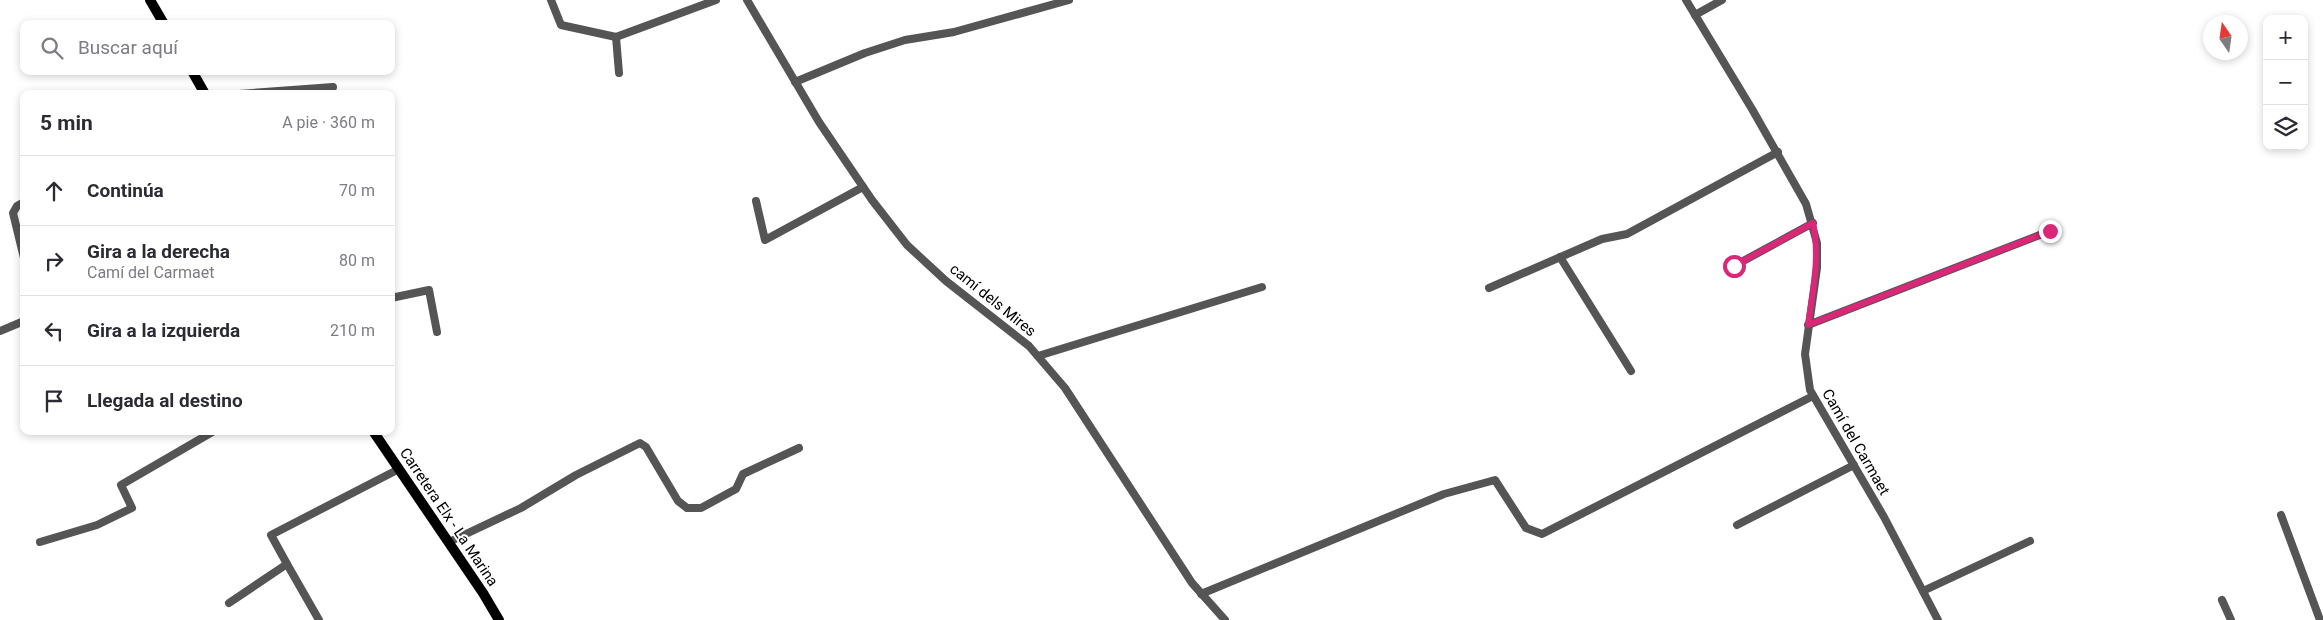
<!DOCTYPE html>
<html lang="es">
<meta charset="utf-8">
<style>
:root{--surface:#fff;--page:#f7f7f7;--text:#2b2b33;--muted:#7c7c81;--line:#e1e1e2}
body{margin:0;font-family:Roboto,sans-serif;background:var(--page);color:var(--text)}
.controls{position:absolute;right:15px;top:15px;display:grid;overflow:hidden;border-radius:10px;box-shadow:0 2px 8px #0003}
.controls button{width:45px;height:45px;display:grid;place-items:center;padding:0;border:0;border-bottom:1px solid var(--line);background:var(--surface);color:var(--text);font:25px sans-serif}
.compass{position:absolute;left:2203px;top:15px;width:45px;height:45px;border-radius:50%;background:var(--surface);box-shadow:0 2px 8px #0003;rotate:347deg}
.stop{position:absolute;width:15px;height:15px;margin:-11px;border:4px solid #db2777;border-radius:50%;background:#fff}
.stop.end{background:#db2777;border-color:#fff;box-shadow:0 1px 5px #0008}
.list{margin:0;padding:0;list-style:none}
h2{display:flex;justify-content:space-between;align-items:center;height:65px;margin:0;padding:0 20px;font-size:21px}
h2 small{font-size:16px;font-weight:400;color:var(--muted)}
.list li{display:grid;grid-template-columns:32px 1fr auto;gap:15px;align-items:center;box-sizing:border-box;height:70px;padding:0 20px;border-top:1px solid var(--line)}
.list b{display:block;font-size:19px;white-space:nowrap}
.list p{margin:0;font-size:16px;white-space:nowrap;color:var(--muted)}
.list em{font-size:16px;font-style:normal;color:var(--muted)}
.icon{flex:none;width:28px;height:28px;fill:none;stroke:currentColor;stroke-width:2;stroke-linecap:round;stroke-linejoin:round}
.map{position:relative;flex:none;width:2323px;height:620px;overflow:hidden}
.search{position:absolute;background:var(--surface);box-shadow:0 2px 8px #0003;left:20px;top:20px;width:375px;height:55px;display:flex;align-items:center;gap:12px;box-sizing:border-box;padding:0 18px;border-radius:10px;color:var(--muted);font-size:19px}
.panel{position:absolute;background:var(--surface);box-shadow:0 2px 8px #0003;left:20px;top:90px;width:375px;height:345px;border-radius:10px}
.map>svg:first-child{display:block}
</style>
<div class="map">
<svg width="2323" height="620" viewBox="0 0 2323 620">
<rect width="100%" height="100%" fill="#fff"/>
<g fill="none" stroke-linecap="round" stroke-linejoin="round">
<g stroke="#555" stroke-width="8">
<polyline points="551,0 561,25 616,37 716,0"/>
<polyline points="747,0 819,122 872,200 907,245 946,281 1029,346 1065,388 1192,583 1225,620"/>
<polyline points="1686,0 1752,109 1806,204 1817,243 1817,268 1805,354 1810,390 1884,517 1938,620"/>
<polyline points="1695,15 1722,0"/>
<polyline points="616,37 619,73"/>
<polyline points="795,82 865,53 905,40 954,32 1069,0"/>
<polyline points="239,94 333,87"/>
<polyline points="756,201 765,240 863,187"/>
<polyline points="24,202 17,206 13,213 24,258"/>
<polyline points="1560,257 1631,371"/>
<polyline points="1734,266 1813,223"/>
<polyline points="1489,288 1602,239 1627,234 1778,152"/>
<polyline points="391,298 429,290 437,332"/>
<polyline points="1808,325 2050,231"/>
<polyline points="0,331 24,321"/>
<polyline points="1038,356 1262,287"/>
<polyline points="2281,515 2320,620"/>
<polyline points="1737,525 1854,465"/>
<polyline points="40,542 97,525 132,508 121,485 214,431"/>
<polyline points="449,542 521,508 576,475 640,443 646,447 678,501 687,508 701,508 736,489 743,474 799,448"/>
<polyline points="287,564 319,620"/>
<polyline points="1923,591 2030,541"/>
<polyline points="1201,594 1444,494 1495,480 1526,528 1542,534 1813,396"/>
<polyline points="2222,600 2231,620"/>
<polyline points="229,603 287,564 271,535 399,469"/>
</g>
<g stroke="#000" stroke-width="10">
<polyline points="150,0 164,24"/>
<polyline points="192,71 205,94"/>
<polyline points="373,431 483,593 499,620"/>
</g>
</g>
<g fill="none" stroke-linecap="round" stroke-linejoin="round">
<path stroke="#db2777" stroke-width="6" d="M 1734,266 L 1813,223 C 1820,257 1813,290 1808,325 L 2050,231"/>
</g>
<g text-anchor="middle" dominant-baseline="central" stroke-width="4" stroke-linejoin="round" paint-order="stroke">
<g font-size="15" fill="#000" stroke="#fff">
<text transform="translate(993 300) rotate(39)">camí dels Mires</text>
<text transform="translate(1856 442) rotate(60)">Camí del Carmaet</text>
<text transform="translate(449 517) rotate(56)">Carretera Elx - La Marina</text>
</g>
</g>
</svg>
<div class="controls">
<button>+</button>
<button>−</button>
<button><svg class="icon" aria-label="layers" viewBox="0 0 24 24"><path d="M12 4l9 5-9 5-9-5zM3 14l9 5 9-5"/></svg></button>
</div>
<svg class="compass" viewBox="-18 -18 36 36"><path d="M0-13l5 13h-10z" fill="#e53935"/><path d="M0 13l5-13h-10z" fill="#7c7c81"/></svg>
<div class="stop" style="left:1734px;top:266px"></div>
<div class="stop end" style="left:2050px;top:231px"></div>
<div class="search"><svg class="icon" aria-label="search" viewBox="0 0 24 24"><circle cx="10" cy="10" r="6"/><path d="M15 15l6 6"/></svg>Buscar aquí</div>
<section class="panel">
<h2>5 min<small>A pie · 360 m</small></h2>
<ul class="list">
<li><svg class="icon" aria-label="ahead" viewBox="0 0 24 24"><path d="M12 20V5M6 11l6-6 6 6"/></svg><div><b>Continúa</b></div><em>70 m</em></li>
<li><svg class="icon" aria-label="right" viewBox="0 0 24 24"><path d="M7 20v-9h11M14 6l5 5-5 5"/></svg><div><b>Gira a la derecha</b><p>Camí del Carmaet</p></div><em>80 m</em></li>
<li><svg class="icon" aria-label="left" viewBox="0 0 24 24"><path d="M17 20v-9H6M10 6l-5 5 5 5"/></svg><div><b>Gira a la izquierda</b></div><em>210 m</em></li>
<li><svg class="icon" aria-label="arrive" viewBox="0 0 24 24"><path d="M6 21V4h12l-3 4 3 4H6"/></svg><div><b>Llegada al destino</b></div></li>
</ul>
</section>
</div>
